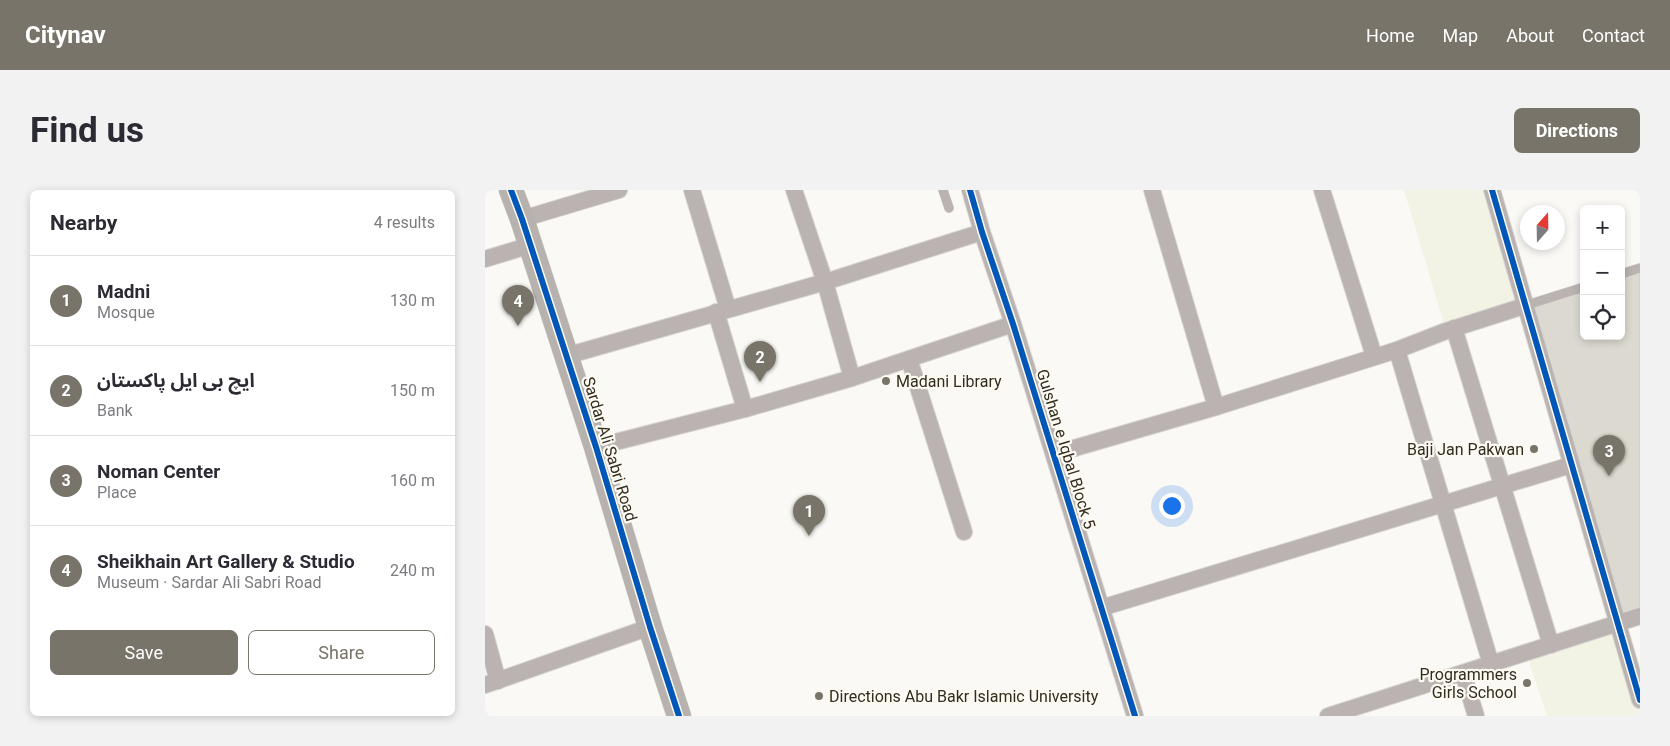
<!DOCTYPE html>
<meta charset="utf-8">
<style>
:root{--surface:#fff;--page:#f2f2f3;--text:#2b2b33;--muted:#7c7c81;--line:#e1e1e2;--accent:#787469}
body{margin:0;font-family:Roboto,"Noto Sans Arabic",sans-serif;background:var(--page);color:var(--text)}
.controls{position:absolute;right:15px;top:15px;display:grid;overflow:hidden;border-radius:8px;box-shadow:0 2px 8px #0003}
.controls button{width:45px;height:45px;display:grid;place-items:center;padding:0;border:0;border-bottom:1px solid var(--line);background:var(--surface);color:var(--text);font:25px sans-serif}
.compass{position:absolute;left:1035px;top:15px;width:45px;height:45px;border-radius:50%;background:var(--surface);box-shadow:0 2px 8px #0003;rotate:20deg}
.you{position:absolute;left:686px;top:315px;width:18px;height:18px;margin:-12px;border:4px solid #fff;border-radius:50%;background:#1a73e8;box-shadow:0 0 0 8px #1a73e833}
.badge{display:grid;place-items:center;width:32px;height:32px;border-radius:50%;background:var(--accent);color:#fff;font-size:16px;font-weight:700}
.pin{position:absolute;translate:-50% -41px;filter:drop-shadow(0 1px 2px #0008)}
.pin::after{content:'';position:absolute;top:26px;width:18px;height:15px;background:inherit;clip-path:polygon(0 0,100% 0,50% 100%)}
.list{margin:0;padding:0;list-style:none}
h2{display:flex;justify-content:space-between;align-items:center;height:65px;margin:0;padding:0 20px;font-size:21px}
h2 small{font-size:16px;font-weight:400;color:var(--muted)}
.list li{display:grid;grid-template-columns:32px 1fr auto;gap:15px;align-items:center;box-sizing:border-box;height:90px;padding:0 20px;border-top:1px solid var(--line)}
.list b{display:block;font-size:19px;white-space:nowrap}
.list p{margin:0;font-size:16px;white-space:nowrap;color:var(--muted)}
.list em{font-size:16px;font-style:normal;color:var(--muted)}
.actions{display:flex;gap:10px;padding:15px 20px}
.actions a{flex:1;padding:11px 0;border:1px solid var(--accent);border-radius:8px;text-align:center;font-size:18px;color:var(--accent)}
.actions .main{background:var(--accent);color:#fff}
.icon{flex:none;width:28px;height:28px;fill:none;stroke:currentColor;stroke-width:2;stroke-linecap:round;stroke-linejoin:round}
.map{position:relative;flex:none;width:1155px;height:526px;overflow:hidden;border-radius:8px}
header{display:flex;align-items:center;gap:30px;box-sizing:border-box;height:70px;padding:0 25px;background:var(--accent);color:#fff}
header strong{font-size:24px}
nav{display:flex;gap:28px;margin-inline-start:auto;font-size:18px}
.intro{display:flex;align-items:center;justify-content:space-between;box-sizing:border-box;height:120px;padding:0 30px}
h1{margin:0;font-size:35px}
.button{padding:12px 22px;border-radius:8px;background:var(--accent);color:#fff;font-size:18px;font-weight:700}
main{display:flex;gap:30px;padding:0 30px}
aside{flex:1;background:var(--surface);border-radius:8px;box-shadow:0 2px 8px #0003}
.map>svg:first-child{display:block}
</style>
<header>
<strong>Citynav</strong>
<nav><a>Home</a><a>Map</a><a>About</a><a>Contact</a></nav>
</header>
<div class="intro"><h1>Find us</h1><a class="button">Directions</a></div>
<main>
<aside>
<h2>Nearby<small>4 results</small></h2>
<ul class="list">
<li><span class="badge">1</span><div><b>Madni</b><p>Mosque</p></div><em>130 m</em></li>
<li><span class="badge">2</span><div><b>ایچ بی ایل پاکستان</b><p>Bank</p></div><em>150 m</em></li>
<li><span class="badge">3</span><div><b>Noman Center</b><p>Place</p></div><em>160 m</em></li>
<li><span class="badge">4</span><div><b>Sheikhain Art Gallery &amp; Studio</b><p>Museum · Sardar Ali Sabri Road</p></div><em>240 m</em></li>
</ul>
<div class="actions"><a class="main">Save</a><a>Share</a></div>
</aside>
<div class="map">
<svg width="1155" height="526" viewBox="0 0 1155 526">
<rect width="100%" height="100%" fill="#fbf9f5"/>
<g fill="#f2f3e4">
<polygon points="919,0 1008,0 1043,116 961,141"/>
<polygon points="1136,433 1155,498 1155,526 1062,526 1041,463"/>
</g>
<polygon fill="#dcd9d0" stroke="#ccc9c1" points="1155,77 1155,427 1136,433 1043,116 1099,96 1099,146 1136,146 1136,83"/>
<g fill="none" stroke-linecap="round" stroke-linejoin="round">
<defs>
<g id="lane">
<polyline points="458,0 464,18"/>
<polyline points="1136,84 1155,78"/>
<polyline points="1042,115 1099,97"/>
</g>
<g id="street">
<polyline points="207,0 243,119"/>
<polyline points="309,0 340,92 367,188"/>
<polyline points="485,0 497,42 528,134 650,526"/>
<polyline points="667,0 731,217"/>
<polyline points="837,0 889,166"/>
<polyline points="1007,0 1155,510"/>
<polyline points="37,29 134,0"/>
<polyline points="0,69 46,55"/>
<polyline points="231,122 260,219"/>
<polyline points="969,138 1066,455"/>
<polyline points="912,160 1006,474"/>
<polyline points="81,166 340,92 497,42"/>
<polyline points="424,169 479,342"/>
<polyline points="111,257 260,219 367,188 528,134"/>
<polyline points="569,264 731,217 912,160 961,141 1042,115"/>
<polyline points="616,418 1086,275"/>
<polyline points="0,444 13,491"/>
<polyline points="978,483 991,526"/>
<polyline points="0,495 165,437"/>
<polyline points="843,526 1155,426"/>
</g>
<polyline id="secondary" points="26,0 37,29 111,257 165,437 194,526"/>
</defs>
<use href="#lane" stroke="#d6d4cf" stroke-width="10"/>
<use href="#street" stroke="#d6d4cf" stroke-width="18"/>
<use href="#secondary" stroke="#d6d4cf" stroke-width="25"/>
<use href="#lane" stroke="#bab3b1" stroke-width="9"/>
<use href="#street" stroke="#bab3b1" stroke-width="16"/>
<use href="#secondary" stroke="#b8b2af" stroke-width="24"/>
<defs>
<g id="cycleway">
<polyline points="26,0 37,29 111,257 165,437 194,526"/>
<polyline points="485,0 497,42 528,134 650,526"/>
<polyline points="1007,0 1155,510"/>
</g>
</defs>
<use href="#cycleway" stroke="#fdfaf3" stroke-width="9"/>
<use href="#cycleway" stroke="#0057b8" stroke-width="6"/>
</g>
<g fill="#787469" stroke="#fdfaf3" stroke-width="2">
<circle cx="401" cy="191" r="5"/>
<circle cx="1049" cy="259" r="5"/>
<circle cx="1042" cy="493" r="5"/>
<circle cx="334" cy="506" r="5"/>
</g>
<g text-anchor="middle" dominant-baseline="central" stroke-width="4.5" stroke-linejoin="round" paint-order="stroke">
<g font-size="16" fill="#322c1e" stroke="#fdfaf3" text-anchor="start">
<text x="411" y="191">Madani Library</text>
<text x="1039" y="259" text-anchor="end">Baji Jan Pakwan</text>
<text x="1032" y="484" text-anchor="end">Programmers<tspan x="1032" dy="18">Girls School</tspan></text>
<text x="344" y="506">Directions Abu Bakr Islamic University</text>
</g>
<g font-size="16" fill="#322c1e" stroke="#fdfaf3">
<text transform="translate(125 259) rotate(73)">Sardar Ali Sabri Road</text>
<text transform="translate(581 259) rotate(73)">Gulshan e Iqbal Block 5</text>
</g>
</g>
</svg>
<div class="controls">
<button>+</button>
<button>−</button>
<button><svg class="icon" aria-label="locate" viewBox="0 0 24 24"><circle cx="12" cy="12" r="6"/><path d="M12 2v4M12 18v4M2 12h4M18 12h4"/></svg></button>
</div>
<svg class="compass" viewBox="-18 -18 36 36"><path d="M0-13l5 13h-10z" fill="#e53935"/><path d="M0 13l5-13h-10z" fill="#7c7c81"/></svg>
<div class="you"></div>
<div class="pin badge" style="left:324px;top:346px">1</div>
<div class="pin badge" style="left:275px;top:192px">2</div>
<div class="pin badge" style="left:1124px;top:286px">3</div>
<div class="pin badge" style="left:33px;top:136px">4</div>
</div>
</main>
